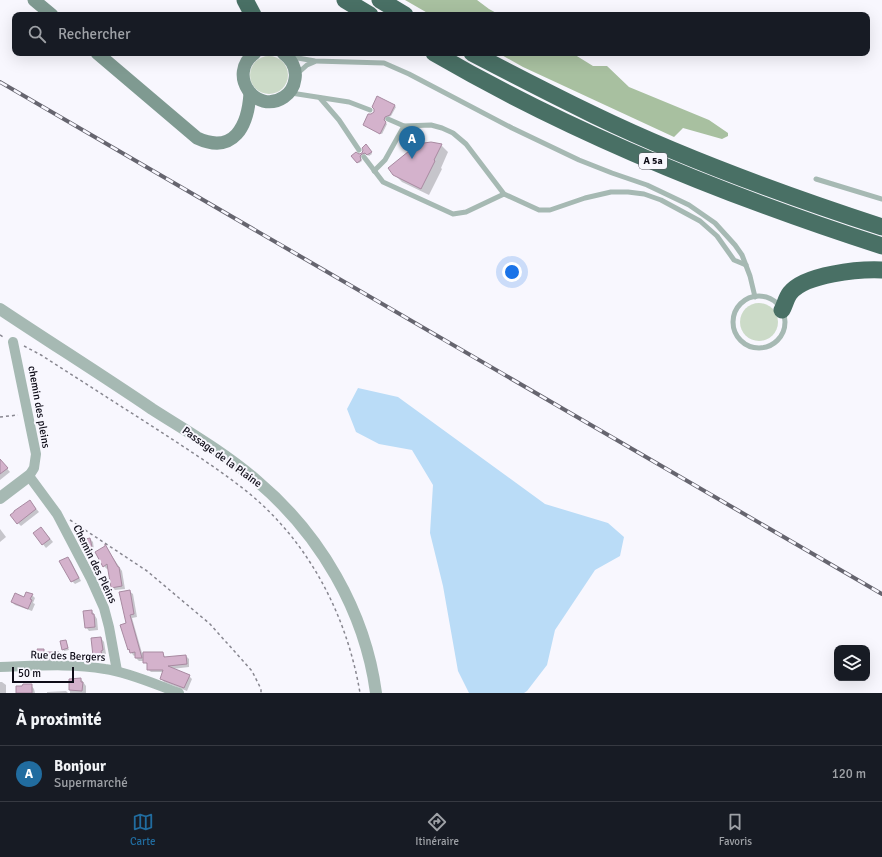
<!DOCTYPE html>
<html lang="fr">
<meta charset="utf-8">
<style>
:root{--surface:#171b24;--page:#20242c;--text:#f1f3f6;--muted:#9ea1a6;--line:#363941;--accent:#216c9f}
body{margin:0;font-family:Signika,sans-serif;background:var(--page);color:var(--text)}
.controls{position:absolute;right:12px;bottom:12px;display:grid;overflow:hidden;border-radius:8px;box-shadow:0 4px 16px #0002}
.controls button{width:36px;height:36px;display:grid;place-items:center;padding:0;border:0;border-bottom:1px solid var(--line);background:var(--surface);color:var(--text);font:20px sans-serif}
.scale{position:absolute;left:12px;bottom:10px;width:62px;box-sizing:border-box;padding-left:4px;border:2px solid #0e0c18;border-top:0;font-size:11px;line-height:14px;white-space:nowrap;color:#0e0c18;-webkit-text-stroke:3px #f8f7fe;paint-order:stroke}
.you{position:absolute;left:512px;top:272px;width:14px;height:14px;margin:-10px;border:3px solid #fff;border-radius:50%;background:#1a73e8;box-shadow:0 0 0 6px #1a73e833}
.badge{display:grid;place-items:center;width:26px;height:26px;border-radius:50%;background:var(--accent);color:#fff;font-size:13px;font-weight:700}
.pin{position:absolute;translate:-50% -33px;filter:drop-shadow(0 1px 2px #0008)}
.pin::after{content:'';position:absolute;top:21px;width:14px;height:12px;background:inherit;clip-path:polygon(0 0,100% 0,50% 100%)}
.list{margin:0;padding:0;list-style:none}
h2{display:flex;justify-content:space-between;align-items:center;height:52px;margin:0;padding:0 16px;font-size:17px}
h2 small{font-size:13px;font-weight:400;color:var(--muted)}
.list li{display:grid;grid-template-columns:26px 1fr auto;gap:12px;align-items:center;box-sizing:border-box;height:56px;padding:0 16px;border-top:1px solid var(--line)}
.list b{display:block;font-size:15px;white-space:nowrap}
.list p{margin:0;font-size:13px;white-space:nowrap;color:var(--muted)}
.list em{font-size:13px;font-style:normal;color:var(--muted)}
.icon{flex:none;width:22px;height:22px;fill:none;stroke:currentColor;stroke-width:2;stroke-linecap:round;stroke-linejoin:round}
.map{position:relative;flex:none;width:882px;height:693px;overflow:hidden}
.search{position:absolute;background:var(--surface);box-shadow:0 4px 16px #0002;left:12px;right:12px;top:12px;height:44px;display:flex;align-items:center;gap:10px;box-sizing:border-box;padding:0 14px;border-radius:8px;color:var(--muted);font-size:15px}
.sheet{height:108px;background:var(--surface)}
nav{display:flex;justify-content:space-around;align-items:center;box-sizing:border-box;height:56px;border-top:1px solid var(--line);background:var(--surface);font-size:11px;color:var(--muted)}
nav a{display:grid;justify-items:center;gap:2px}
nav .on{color:var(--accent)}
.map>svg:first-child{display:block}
</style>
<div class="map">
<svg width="882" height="693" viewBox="0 0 882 693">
<rect width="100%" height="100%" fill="#f8f7fe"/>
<g fill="#ccdbc8">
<circle cx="269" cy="75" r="19"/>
<circle cx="759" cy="322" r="19"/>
</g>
<g fill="#a8c0a0">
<polygon points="405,0 477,0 489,9 500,15 431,15"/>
<polygon points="498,53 572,53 593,66 607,66 629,87 709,120 728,133 728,136 722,139 683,128 674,137 523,67"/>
</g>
<polygon fill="#badcf7" points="358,388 398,397 545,504 608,523 624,537 620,556 595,570 555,630 547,665 527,691 524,693 469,693 458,671 443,586 430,533 433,485 412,450 379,444 356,432 347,409"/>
<g fill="#0003">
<polygon points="394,105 396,107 391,116 386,118 385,122 387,124 382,134 365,126 371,115 374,112"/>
<polygon points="441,145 448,152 441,168 442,169 429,195 402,182 394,174"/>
<polygon points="368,147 372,154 369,156 367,154 363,155 361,158 362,161 359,163 357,162 359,155 362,154"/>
<polygon points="0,460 10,472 0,480"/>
<polygon points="33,505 39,512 21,526 18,523"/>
<polygon points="0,529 6,537 0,542"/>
<polygon points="44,531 53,542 46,548 34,533"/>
<polygon points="90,539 93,542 94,550 87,551 84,548 83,540"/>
<polygon points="106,547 122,571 125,589 115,590 112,587 109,568 107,569 104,566"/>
<polygon points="68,558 71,561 81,581 75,584 72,581"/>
<polygon points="129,591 133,594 137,617 132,618 142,653 162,653 166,658 186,656 189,659 189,667 172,669 189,676 192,679 187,691 164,682 161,678 163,672 151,672 148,669 148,665 144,661 139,661 136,658 136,655 134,656 128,649 127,624"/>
<polygon points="32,595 35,598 33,603 35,604 32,611 15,605 12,602"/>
<polygon points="92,611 97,619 98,630 89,631 86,627"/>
<polygon points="101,638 104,642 106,654 104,654 105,658 97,659 94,655"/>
<polygon points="66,641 69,650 64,651 63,649"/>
<polygon points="43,650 46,653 58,653 62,656 62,662 42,662 38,659"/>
<polygon points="81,679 86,686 86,693 70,693 70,680"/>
<polygon points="0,682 2,682 6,685 6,693 0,693"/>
<polygon points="31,685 34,689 35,693 17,693"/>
<polygon points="66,691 68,693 47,693 47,692"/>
</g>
<g fill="#d4b2cc" stroke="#a88aa1">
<polygon points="377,96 395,105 390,115 385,117 384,120 386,122 380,134 363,125 368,114 371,114 374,112 374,109 372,107"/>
<polygon points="431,142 442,144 434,160 435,161 421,189 393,175 388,168 414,147 424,143"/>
<polygon points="366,144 372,152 367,155 365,153 362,154 360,156 361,160 357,163 351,156 356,152 359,154 362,153 363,150 362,148"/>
<polygon points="0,459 8,468 0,474"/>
<polygon points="30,500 36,509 17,524 10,515 14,512 14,511"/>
<polygon points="41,527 50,539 42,545 33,533"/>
<polygon points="90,538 92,547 83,548 81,540"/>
<polygon points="105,544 118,567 119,567 122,586 111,588 107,564 103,567 95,552 105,546"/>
<polygon points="68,557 79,578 71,582 59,561"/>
<polygon points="130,590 134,614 130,615 142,658 135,658 135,652 130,653 129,649 128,650 120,625 126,623 119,592"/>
<polygon points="26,592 33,594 30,599 32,600 28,609 11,602 15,593 24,597"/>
<polygon points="92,610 92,614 94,614 95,627 85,628 83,611"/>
<polygon points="101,637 103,650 101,651 102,655 93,656 91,638"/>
<polygon points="66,640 68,648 62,650 60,641"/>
<polygon points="37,649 44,649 44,652 59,652 59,659 37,659"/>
<polygon points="143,652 163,652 164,657 186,655 187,664 168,666 190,675 184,688 160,679 163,670 147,670 147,663 143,663"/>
<polygon points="81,678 81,682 83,682 82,691 69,690 69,679"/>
<polygon points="23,684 32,684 32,693 16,693 16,686 22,686"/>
</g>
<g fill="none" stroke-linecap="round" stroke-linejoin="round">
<g stroke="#888790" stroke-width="1.5" stroke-dasharray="3 3" stroke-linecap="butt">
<polyline points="0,335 5,338"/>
<path d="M 24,346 L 41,355 C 80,380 119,405 158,430 C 187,449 217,468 245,490 C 308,540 347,615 360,693"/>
<polyline points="0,417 18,415"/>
<polyline points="70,520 147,571 210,624 252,671 261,689 261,693"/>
</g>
<g stroke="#a6b9b3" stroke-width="5">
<polyline points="292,57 315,61 384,63 409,74 512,128 579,160 612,173 647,185 689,205 715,223 735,245 742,255 750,276 755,297"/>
<polyline points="298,73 307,65 314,62"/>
<polyline points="291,93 349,102 370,110"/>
<polyline points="320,98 339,120 359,150"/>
<polyline points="388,119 404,126 431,125 442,128 453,133 466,144 504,194 539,210 550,210 585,198 611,192 628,192 644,194 661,200 700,221 717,236 734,260 746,265"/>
<polyline points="364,157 383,182 453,214 466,212 504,194"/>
<polyline points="374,171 385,160 404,126"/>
<polyline points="816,179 882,199"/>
<circle cx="759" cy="322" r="26"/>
</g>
<g stroke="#a6b9b3" stroke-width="10">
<polyline points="13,342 36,454 34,468 29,476 57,514 91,579 104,608 109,627 117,671"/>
<path d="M 0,667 C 35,666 71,663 105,669 C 128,672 157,685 179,693"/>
</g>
<g stroke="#a6b9b3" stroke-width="12">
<path d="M 0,309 C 51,343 102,375 152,409 C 188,432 225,453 257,481 C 320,534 365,611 376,693"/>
<polyline points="0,498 29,476"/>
</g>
<g stroke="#7f9a91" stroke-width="13">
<polyline points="34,0 52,15"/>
<path d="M 97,53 L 197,138 C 234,155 248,126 250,93"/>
<path d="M 255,53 C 226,74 256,116 284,97 C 290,93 294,87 295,79 C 297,68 291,59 283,53"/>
</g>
<g stroke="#497065" stroke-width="17">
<polyline points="245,0 253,15"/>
<polyline points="345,0 370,15"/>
<polyline points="380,0 405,15"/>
<path d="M 434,53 C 575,135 727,196 882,246"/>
<path d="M 472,53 C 512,74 553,95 594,115 C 687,160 784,195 882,227"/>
<path d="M 782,310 C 785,305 786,298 790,293 C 805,274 859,269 882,270"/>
</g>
<defs>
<polyline id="rail" points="0,82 882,594"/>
</defs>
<use href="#rail" stroke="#66656f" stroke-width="4"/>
<use href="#rail" stroke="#f8f7fe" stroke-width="2.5" stroke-dasharray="8" stroke-linecap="butt"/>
</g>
<g text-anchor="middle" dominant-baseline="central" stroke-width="4" stroke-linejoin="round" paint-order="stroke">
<rect fill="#f8f7fe" stroke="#54525d" stroke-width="1" x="639" y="153" width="28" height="16" rx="3"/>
<g font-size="10" font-weight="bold" fill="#0e0c18">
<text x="653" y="161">A 5a</text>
</g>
<g font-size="11" fill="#0e0c18" stroke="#f8f7fe">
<text transform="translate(39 407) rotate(80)">chemin des pleins</text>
<text transform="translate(222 457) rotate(36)">Passage de la Plaine</text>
<text transform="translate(95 564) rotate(64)">Chemin des Pleins</text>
<text transform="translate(68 656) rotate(2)">Rue des Bergers</text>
</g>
</g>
</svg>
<div class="controls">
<button><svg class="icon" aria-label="layers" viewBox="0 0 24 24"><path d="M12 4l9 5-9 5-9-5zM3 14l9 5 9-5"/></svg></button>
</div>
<div class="scale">50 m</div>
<div class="you"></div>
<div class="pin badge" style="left:412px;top:159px">A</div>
<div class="search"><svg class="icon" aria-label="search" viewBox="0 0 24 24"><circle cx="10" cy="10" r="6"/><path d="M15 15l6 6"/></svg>Rechercher</div>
</div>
<section class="sheet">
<h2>À proximité<small></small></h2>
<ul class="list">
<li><span class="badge">A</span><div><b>Bonjour</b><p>Supermarché</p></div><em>120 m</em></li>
</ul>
</section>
<nav>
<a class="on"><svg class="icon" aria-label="map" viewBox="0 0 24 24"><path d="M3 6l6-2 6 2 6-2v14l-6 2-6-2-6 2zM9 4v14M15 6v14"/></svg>Carte</a>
<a><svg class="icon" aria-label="directions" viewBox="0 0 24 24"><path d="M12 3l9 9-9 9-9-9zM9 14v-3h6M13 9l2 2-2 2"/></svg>Itinéraire</a>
<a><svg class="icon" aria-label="saved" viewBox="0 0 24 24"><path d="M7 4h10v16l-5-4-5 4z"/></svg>Favoris</a>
</nav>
